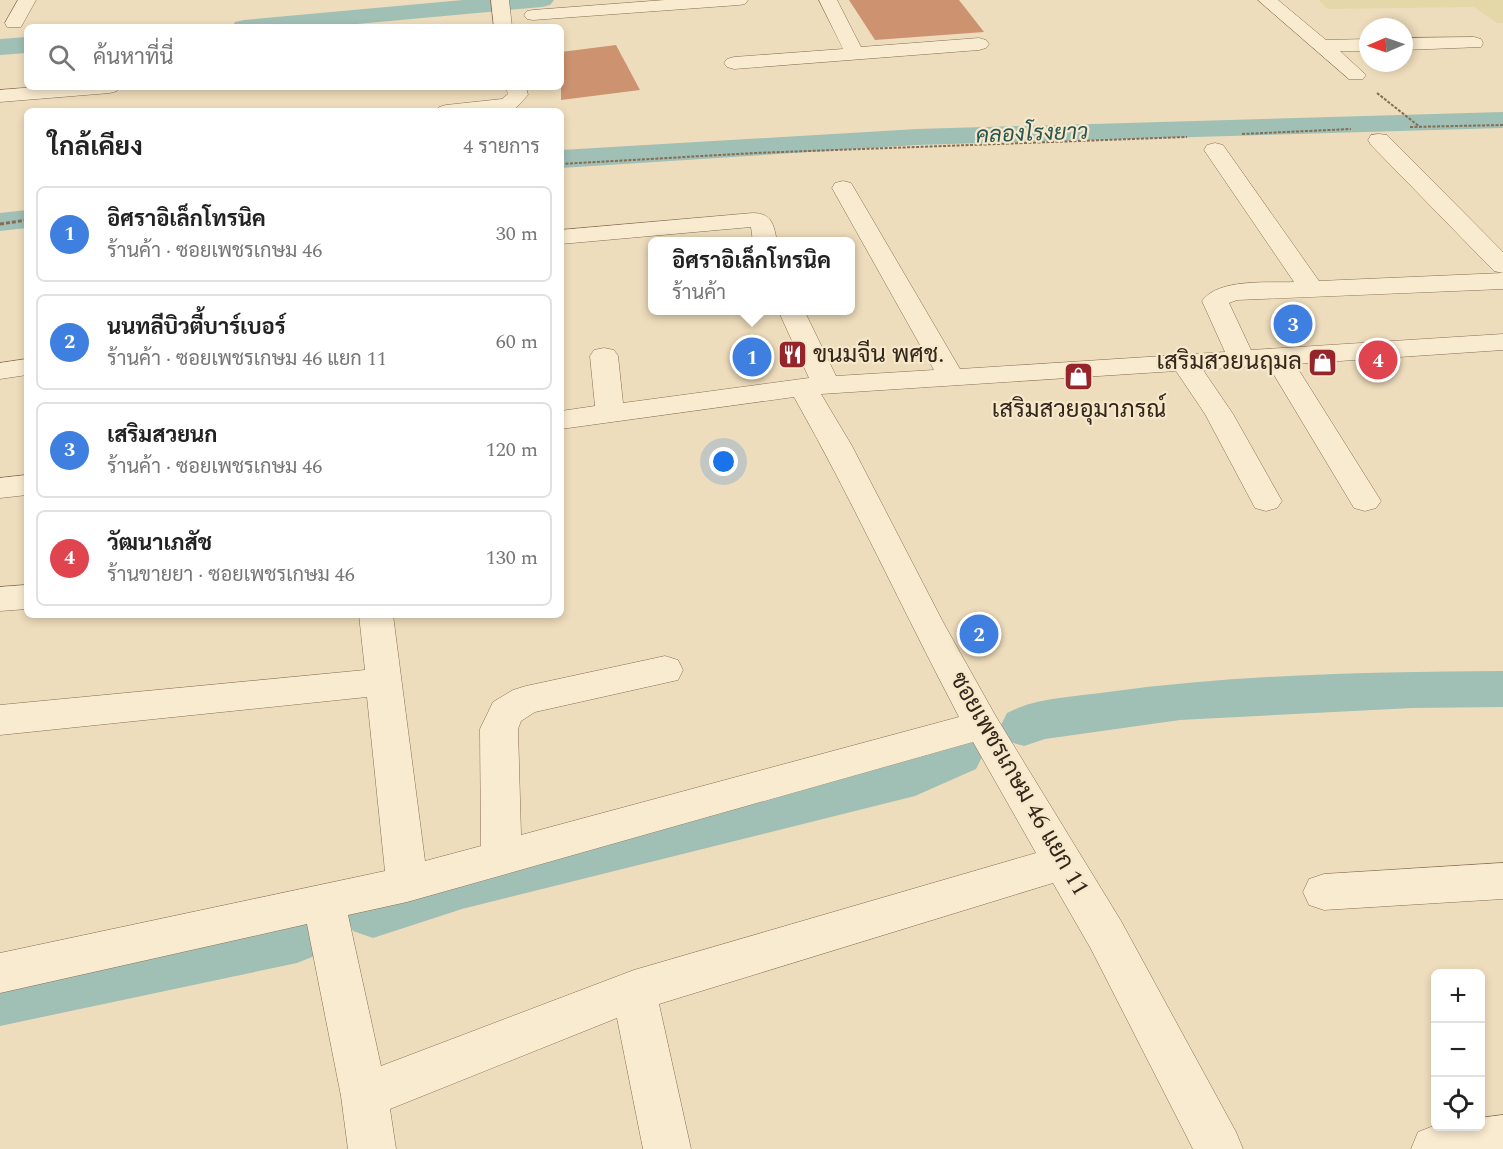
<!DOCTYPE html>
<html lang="th">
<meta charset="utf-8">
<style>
:root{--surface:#fff;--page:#f2f2f2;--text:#222;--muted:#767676;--line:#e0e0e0;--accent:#7c3aed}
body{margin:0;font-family:Spectral,Sarabun,serif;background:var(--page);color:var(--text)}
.controls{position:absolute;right:18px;bottom:18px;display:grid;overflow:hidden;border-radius:9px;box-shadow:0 3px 9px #0003}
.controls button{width:54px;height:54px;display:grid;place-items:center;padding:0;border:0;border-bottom:2px solid var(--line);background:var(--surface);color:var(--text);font:30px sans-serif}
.compass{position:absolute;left:1359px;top:18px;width:54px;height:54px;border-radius:50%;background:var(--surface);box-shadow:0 3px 9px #0003;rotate:268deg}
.you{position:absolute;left:724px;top:462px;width:21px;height:21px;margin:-15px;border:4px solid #fff;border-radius:50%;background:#1a73e8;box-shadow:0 0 0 9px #1a73e833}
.badge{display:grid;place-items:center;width:39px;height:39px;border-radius:50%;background:var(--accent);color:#fff;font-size:20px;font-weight:700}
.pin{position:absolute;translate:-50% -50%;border:3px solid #fff;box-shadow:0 2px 6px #0006}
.popup{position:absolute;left:648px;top:237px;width:207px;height:78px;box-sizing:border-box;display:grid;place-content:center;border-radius:9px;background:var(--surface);filter:drop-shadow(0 2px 4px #0005);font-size:20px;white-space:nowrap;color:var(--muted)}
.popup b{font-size:22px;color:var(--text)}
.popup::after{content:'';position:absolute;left:50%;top:100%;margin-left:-12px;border:12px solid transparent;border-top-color:var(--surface)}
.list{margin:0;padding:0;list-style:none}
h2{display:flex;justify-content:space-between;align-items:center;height:78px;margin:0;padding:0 24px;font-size:26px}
h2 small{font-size:20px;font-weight:400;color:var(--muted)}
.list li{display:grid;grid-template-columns:39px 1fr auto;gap:18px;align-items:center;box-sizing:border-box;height:96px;margin:0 12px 12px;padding:0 12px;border:2px solid var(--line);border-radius:9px}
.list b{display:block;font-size:22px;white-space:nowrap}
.list p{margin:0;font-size:20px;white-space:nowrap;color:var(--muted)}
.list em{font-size:20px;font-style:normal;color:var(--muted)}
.icon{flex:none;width:33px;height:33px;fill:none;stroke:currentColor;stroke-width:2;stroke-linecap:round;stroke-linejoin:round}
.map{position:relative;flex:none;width:1503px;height:1149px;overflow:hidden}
.search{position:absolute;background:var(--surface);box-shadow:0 3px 9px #0003;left:24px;top:24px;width:540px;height:66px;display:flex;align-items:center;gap:15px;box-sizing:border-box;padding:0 21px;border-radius:9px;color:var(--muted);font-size:22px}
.panel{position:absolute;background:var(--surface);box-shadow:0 3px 9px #0003;left:24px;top:108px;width:540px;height:510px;border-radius:9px}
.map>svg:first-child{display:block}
</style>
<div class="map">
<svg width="1503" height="1149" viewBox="0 0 1503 1149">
<rect width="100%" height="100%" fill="#eeddbc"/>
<polygon fill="#e4d8a9" points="1319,0 1503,0 1503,23 1497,23 1474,7 1328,9"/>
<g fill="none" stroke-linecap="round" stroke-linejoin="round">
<g fill="#a0bfb5" fill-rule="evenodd">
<polygon points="463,0 554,0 550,5 542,7 324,27 232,27 235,22 244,20"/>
<polygon points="27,37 27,53 0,55 0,39"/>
<polygon points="1503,112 1503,128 917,145 561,168 561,150 917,129"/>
<polygon points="27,210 27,228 0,231 0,213"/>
<path d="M 1503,671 L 1503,707 L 1412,708 L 1180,720 L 1045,739 L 1024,746 L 1007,741 L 1000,727 L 1007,713 C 1037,697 1074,697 1108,692 C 1239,674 1372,672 1503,671 Z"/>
<polygon points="958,735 976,741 983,755 976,769 915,796 462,909 373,938 353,931 345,913 353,895 462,861 906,756"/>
<polygon points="297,911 317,919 325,937 317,955 297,963 0,1026 0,970"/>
</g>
</g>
<g fill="#cd9371">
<polygon points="849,0 959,0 984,32 875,40"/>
<polygon points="616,45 640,90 561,100 561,52"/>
</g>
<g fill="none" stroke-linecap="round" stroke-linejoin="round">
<defs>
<g id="street">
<polygon points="18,0 36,0 21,27 7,27 5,23"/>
<polygon points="491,0 509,0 512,27 494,27"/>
<polygon points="665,0 748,0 745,4 739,5 533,20 527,19 524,15 527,11 533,10"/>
<polygon points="819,0 837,0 861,47 979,38 986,40 989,44 986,48 979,50 734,69 727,67 724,63 727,59 734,57 843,49"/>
<polygon points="1258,0 1278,0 1326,40 1368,39 1368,51 1340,51 1366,75 1363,79 1349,79"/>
<polygon points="1474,37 1481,39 1483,43 1481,47 1404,50 1404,38"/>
<polygon points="36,87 120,87 117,91 110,93 0,102 0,90"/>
<polygon points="506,87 526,87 528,95 515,109 436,111 439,107 446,105 502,99 508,94"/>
<path d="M 1379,134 L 1387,135 L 1503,252 L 1503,289 L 1237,300 L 1229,303 L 1251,350 L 1503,334 L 1503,350 L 1295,364 L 1381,501 L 1376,508 L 1365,511 L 1354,508 L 1268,365 L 1203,370 L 1233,414 L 1282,501 L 1277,508 L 1266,511 L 1255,508 L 1205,414 L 1176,371 L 821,394 L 852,446 L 943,622 L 995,715 L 1121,921 L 1236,1132 L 1243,1149 L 1193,1149 L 1091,949 L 1053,883 L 659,1004 L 691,1149 L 643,1149 L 617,1018 L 390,1109 L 396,1149 L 348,1149 L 341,1096 L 307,924 L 0,993 L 0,953 L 385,871 L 367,697 L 0,735 L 0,705 L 365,670 L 359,615 L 393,615 L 425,861 L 481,846 L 480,729 L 493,702 L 513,690 L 526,686 L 665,656 L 678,660 L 683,670 L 678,680 L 535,712 L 521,721 L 518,729 L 521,835 L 959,717 C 903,611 853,501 794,397 L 561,429 L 561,411 L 595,406 L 590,356 L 594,350 L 604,348 L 614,350 L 618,356 L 623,403 L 809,378 L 778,310 L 804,310 L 836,376 L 934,370 L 832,188 L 835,183 L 843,181 L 851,183 L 854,188 L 960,369 L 1225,352 L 1202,301 C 1218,278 1269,283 1294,282 L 1204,150 L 1207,145 L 1215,143 L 1223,145 L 1319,281 L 1503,273 L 1494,271 L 1371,145 L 1368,140 L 1371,135 ZM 973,742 L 1036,853 L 634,970 L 381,1066 L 348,915 L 407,902 Z"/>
<path d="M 753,213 C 772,213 774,225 777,242 L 753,242 L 751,227 L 561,244 L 561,230 Z"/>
<polygon points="27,359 27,375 0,379 0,363"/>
<polygon points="27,475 27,495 0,498 0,478"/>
<polygon points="27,585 27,609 0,611 0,587"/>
<polygon points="1503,863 1503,899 1324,910 1309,905 1303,892 1309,879 1324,874"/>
<polygon points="1503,1115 1503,1149 1411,1149 1418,1132 1436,1125 1480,1126 1480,1118"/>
</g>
</defs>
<use href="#street" stroke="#866d55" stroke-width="1"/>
<g stroke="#866d55" stroke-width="2" stroke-dasharray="3 1.5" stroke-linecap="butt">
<polyline points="1377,93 1420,127"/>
<polyline points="1410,127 1503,125"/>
<polyline points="1242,134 1351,129"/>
<polyline points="561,164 755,153 1187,137"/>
</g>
<polyline stroke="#866d55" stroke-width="3" stroke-dasharray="4 2" stroke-linecap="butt" points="0,224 27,220"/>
<use href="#street" fill="#f9ebcf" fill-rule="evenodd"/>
</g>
<defs>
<symbol id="restaurant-square" viewBox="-11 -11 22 22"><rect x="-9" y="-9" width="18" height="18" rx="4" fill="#95252a" stroke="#f6e8cb"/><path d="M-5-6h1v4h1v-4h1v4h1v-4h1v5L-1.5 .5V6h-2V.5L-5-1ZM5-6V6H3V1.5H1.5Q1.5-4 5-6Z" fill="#fff"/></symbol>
<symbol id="shop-square" viewBox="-11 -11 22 22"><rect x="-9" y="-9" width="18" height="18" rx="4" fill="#95252a" stroke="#f6e8cb"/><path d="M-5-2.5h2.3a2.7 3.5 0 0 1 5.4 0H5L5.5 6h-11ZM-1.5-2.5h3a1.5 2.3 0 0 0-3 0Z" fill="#fff"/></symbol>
</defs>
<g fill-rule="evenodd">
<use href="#restaurant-square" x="776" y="338" width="33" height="33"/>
<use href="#shop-square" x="1306" y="346" width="33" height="33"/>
<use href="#shop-square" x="1062" y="360" width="33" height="33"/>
</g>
<g text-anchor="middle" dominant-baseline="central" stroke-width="4.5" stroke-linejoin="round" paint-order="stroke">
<g font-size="22" font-style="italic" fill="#295550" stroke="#f6e8cb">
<text transform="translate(1032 134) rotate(-2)">คลองโรงยาว</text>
</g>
<g font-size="24" fill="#34261b" stroke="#f6e8cb" text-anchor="start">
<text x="813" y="355">ขนมจีน พศช.</text>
<text x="1302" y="362" text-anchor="end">เสริมสวยนฤมล</text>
<text x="1079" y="410" text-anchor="middle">เสริมสวยอุมาภรณ์</text>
</g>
<g font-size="24" fill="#34261b" stroke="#f6e8cb">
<text transform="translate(1019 784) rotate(60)">ซอยเพชรเกษม 46 แยก 11</text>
</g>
</g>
</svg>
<div class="controls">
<button>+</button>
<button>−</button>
<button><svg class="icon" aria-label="locate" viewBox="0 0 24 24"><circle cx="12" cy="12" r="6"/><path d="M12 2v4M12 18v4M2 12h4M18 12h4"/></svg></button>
</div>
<svg class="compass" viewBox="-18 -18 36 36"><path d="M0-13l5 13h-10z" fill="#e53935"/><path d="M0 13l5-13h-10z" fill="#767676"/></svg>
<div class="you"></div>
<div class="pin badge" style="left:752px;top:357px;background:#3f7fe0">1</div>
<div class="popup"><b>อิศราอิเล็กโทรนิค</b>ร้านค้า</div>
<div class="pin badge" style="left:979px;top:634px;background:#3f7fe0">2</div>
<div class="pin badge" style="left:1293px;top:324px;background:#3f7fe0">3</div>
<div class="pin badge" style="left:1378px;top:360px;background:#e0444e">4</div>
<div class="search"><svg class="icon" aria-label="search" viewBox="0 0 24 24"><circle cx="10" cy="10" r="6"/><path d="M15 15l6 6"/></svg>ค้นหาที่นี่</div>
<section class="panel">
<h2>ใกล้เคียง<small>4 รายการ</small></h2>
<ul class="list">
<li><span class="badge" style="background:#3f7fe0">1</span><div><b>อิศราอิเล็กโทรนิค</b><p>ร้านค้า · ซอยเพชรเกษม 46</p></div><em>30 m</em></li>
<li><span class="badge" style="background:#3f7fe0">2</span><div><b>นนทลีบิวตี้บาร์เบอร์</b><p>ร้านค้า · ซอยเพชรเกษม 46 แยก 11</p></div><em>60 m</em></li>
<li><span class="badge" style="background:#3f7fe0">3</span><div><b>เสริมสวยนก</b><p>ร้านค้า · ซอยเพชรเกษม 46</p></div><em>120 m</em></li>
<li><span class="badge" style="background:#e0444e">4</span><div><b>วัฒนาเภสัช</b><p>ร้านขายยา · ซอยเพชรเกษม 46</p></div><em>130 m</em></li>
</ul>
</section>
</div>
